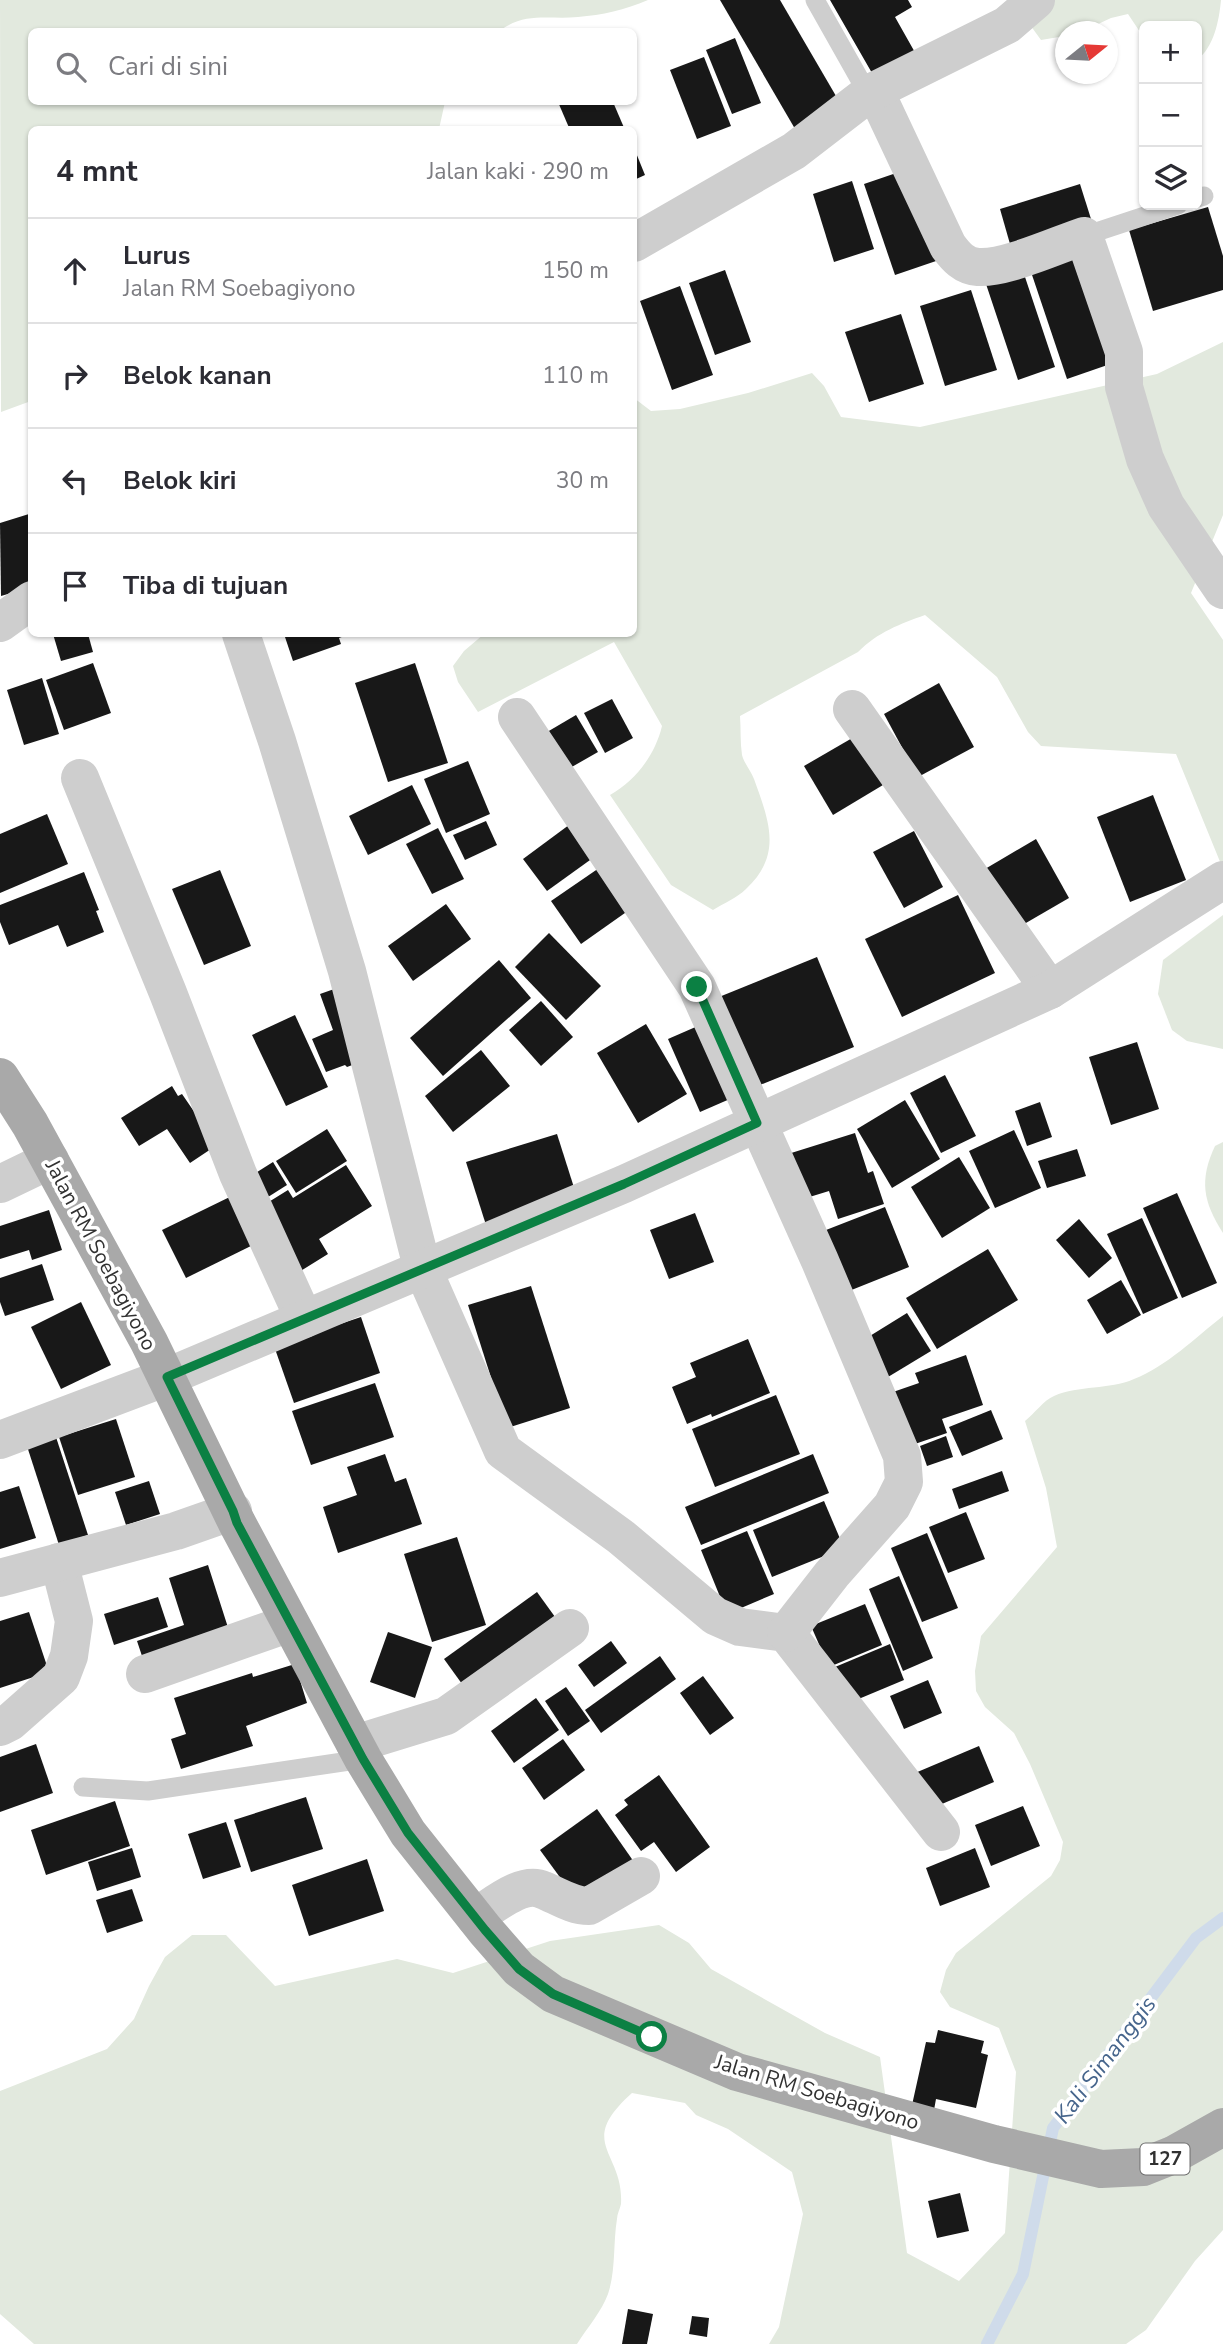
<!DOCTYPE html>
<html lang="id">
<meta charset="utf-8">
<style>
:root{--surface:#fff;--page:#f7f7f7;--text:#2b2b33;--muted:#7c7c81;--line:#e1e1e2}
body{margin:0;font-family:"Nunito Sans",sans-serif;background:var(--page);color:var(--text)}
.controls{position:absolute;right:21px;top:21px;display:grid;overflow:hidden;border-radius:10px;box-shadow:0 2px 5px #0004}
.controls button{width:63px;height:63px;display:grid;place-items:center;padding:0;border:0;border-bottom:2px solid var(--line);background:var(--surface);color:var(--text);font:35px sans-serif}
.compass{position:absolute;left:1055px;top:21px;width:63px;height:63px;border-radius:50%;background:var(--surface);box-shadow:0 2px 5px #0004;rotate:72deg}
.stop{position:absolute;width:21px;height:21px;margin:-16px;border:5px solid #0b8043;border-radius:50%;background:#fff}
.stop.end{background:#0b8043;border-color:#fff;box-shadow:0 2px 7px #0008}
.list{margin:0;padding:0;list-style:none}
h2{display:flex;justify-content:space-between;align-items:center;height:91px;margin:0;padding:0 28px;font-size:30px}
h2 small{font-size:23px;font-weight:400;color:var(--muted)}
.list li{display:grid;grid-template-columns:46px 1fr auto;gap:21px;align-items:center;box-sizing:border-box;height:105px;padding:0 28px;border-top:2px solid var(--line)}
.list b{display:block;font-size:26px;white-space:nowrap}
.list p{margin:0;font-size:23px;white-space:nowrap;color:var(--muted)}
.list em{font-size:23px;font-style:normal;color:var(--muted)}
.icon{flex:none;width:38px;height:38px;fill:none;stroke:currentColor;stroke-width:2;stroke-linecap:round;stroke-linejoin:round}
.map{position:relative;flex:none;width:1223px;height:2344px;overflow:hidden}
.search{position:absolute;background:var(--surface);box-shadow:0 2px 5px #0004;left:28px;top:28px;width:609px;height:77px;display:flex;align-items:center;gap:18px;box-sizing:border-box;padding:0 24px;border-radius:10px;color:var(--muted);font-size:26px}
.panel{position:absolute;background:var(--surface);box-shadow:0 2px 5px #0004;left:28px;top:126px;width:609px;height:511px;border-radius:10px}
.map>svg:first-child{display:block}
</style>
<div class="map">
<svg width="1223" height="2344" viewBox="0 0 1223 2344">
<rect width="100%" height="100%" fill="#fff"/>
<g fill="#e2e9de">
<path d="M 0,0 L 648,0 C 625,10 602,15 578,17 C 548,20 525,11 498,32 L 32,32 L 32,102 L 445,102 L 439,129 L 32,130 L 31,401 L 1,412 Z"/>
<path d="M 1012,0 L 1221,0 C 1219,21 1214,47 1197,60 L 1197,26 L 1144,26 L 1144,38 L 1128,14 L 1111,18 L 1083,31 L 1066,32 L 1065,36 L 1041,40 Z"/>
<path d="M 1223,342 L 1223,515 L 1191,593 L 1223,640 L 1223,869 L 1176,754 L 1041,746 L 1028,732 L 997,677 L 925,615 C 900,624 878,632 858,652 L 740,716 C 741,729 740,742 742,755 C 744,763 751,771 754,779 C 769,821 783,854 746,889 C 737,898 724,903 713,910 L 671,885 L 610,795 C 636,780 655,755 662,726 L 614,642 L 478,712 L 458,682 L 453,666 L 464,651 L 484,634 L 634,634 L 634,398 L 651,411 L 680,409 L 748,393 L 812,373 L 824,386 L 841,417 L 920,427 L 1157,374 Z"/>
<polygon points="1223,915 1223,1049 1187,1041 1172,1030 1158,994 1163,960"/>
<path d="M 1223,1142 L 1223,1233 C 1203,1202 1199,1180 1215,1146 Z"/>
<path d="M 1223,1316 L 1223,2230 L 1195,2261 L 1146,2330 L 1126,2344 L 766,2344 L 769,2344 L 779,2327 L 803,2214 L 792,2172 L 728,2129 L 696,2115 L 685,2103 L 632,2093 C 575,2144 624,2151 621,2204 C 620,2209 617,2214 617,2219 C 613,2243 616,2270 608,2294 C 602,2311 587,2328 577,2344 L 34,2344 L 0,2314 L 0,2091 L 107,2049 L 134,2019 L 149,1986 L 165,1957 L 192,1935 L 226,1935 L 275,1986 L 397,1959 L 453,1973 L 550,1941 L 659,1925 L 689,1943 L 711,1969 L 825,2033 L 880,2057 L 907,2253 L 959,2281 L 1005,2233 L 1016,2072 L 999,2028 L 950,2007 L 940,1992 L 946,1970 L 956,1953 L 1051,1876 L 1060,1860 L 1063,1842 L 1030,1764 L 1014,1733 L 985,1707 L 976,1691 L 975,1671 L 981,1636 L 1057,1547 L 1046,1488 L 1025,1421 C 1034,1414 1044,1400 1054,1396 C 1079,1385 1109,1390 1134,1379 C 1167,1366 1195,1338 1223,1316 Z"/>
</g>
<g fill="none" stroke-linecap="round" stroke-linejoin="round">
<polyline stroke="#cfdbea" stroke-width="12" points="987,2344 1023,2274 1053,2128 1196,1938 1223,1918"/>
</g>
<g fill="#181818">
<polygon points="720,0 780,0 843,108 798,134"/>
<polygon points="830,0 908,0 912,7 895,17 917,56 876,80"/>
<polygon points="735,38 761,103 732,114 706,50"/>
<polygon points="704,57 731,126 697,139 670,70"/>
<polygon points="558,102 613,102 625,130 570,130"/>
<polygon points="634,148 645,175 634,180"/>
<polygon points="908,169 939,260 895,275 864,184"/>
<polygon points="852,181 874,249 834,262 813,194"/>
<polygon points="1080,184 1091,219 1010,244 1000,209"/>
<polygon points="1208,207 1223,256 1223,290 1153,311 1129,230"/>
<polygon points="1079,242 1119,361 1067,379 1027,260"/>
<polygon points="1022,268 1055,367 1018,380 985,281"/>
<polygon points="725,270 751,342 715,355 689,283"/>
<polygon points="680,286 713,375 672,390 640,301"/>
<polygon points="971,290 997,370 945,386 920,306"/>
<polygon points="901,314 924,384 869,402 845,332"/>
<polygon points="29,514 32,521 32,587 1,596 0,523"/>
<polygon points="53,634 88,634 93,652 61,661"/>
<polygon points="284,634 350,634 339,638 341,644 293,661"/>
<polygon points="93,663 111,713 64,730 46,680"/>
<polygon points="415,663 448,763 388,782 355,683"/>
<polygon points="42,678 59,734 24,745 7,690"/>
<polygon points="939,683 974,747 918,777 884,714"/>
<polygon points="612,699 633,738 605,753 584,713"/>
<polygon points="576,715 598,752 563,772 542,735"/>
<polygon points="854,737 883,785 833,815 804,766"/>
<polygon points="468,761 490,814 446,833 424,779"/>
<polygon points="412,785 431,824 368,855 349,816"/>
<polygon points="1153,795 1186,880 1130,902 1097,817"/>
<polygon points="47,814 68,864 0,893 0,834"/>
<polygon points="486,821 497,845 465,860 453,835"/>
<polygon points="573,822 597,855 547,891 523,859"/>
<polygon points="438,828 464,879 432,894 406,844"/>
<polygon points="914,831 943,887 904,908 873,852"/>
<polygon points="1036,839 1069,898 1019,927 985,869"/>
<polygon points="602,866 632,908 581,944 551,901"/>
<polygon points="220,870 251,946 204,965 172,889"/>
<polygon points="84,872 99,910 96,911 104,932 67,947 58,925 9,945 0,922 0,905"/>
<polygon points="958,895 995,973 902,1017 865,939"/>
<polygon points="446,904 471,939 413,981 388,946"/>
<polygon points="549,933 601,986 566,1020 515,967"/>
<polygon points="817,957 854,1047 755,1087 719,997"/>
<polygon points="499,960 531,998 443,1076 410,1038"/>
<polygon points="337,988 363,1061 347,1067 345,1065 326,1072 312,1039 333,1030 320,994"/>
<polygon points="541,1001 573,1037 541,1066 509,1030"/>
<polygon points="295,1015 328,1087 286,1106 252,1035"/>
<polygon points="707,1022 739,1095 700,1112 668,1039"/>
<polygon points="646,1024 687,1094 638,1123 597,1053"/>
<polygon points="1137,1042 1159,1109 1111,1125 1089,1057"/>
<polygon points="481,1050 510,1086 453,1132 425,1096"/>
<polygon points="945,1075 976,1136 941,1153 910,1093"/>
<polygon points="172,1086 178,1096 182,1094 217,1145 190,1163 167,1129 139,1146 121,1118"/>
<polygon points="905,1100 940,1159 892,1188 857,1129"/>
<polygon points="1040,1102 1052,1137 1027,1146 1015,1111"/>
<polygon points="327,1129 347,1161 296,1193 276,1161"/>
<polygon points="1014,1130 1041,1188 995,1208 969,1151"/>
<polygon points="855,1133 868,1173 873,1171 884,1204 838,1219 829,1191 803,1199 788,1154"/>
<polygon points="557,1134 577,1197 486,1225 466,1162"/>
<polygon points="1077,1149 1086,1176 1047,1188 1038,1161"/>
<polygon points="959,1157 990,1208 942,1238 911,1187"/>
<polygon points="273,1162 287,1185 257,1204 243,1181"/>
<polygon points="346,1165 372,1206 319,1239 328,1254 299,1272 259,1208 288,1190 293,1198"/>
<polygon points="240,1192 263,1240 186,1278 162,1230"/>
<polygon points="1177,1193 1217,1283 1182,1298 1143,1208"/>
<polygon points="885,1207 909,1267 849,1291 826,1230"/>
<polygon points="49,1210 62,1250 32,1260 29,1250 0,1259 0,1226"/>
<polygon points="695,1213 714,1262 669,1279 650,1230"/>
<polygon points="1142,1218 1178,1298 1143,1314 1107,1234"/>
<polygon points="1079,1219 1112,1258 1089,1278 1056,1240"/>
<polygon points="988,1249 1018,1300 937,1349 906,1298"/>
<polygon points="42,1264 54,1300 5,1316 0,1302 0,1278"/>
<polygon points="1121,1280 1141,1315 1107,1334 1087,1300"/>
<polygon points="531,1286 570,1408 507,1428 468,1305"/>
<polygon points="81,1302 111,1365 61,1389 31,1327"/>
<polygon points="907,1313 931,1351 888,1377 865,1339"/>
<polygon points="361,1317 380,1373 294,1403 274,1346"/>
<polygon points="748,1339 770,1393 712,1417 711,1414 687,1424 672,1387 696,1377 690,1363"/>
<polygon points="966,1355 983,1405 942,1419 947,1433 912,1445 893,1392 919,1383 915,1373"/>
<polygon points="375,1383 394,1437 311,1465 292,1411"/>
<polygon points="776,1395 800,1454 715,1487 692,1429"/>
<polygon points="991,1410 1003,1439 962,1456 949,1427"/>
<polygon points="116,1419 135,1477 78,1495 59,1437"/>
<polygon points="54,1431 88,1535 59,1545 25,1440"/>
<polygon points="946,1436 953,1457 927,1466 920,1446"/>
<polygon points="385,1454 395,1482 406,1478 422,1524 338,1553 323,1507 357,1495 347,1467"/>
<polygon points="813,1454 829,1493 701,1545 685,1507"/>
<polygon points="1002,1471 1009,1491 959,1509 952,1489"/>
<polygon points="149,1481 160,1514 126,1525 115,1492"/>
<polygon points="19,1486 36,1538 0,1549 0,1492"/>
<polygon points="824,1501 844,1548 772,1577 753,1530"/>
<polygon points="966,1512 985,1559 948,1573 929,1527"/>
<polygon points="747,1531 774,1594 727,1614 701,1550"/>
<polygon points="927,1533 958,1608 922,1622 891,1548"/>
<polygon points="457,1537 486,1625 432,1642 404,1554"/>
<polygon points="208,1565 232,1640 146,1668 137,1641 184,1625 169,1578"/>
<polygon points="899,1576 933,1658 903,1671 869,1589"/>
<polygon points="537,1592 563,1628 470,1695 444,1659"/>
<polygon points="158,1597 168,1627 114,1645 104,1614"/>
<polygon points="865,1604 882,1645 829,1667 811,1626"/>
<polygon points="29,1612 49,1672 0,1688 0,1621"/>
<polygon points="388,1632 432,1647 415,1698 370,1682"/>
<polygon points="611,1641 627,1663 594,1687 578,1665"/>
<polygon points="890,1644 904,1680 849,1703 835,1667"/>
<polygon points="660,1656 676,1679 601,1733 585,1710"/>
<polygon points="295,1664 307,1703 246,1726 253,1746 181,1769 171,1739 186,1734 174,1698 252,1673 253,1677"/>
<polygon points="703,1676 734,1718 710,1735 680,1693"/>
<polygon points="928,1680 942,1713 904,1729 890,1696"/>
<polygon points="566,1687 590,1721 568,1736 545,1701"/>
<polygon points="536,1698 559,1730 514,1763 491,1731"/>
<polygon points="563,1739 585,1770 544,1800 522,1768"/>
<polygon points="36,1744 53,1793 0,1812 0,1757"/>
<polygon points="979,1746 994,1782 930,1809 915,1773"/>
<polygon points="659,1775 710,1847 676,1872 654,1842 641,1851 615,1815 628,1805 624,1800"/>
<polygon points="306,1797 323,1849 251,1872 234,1820"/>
<polygon points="115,1801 130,1846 46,1875 31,1830"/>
<polygon points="1023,1806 1040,1846 991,1866 975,1825"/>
<polygon points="597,1809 634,1862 578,1902 540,1850"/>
<polygon points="226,1822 241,1867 203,1879 188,1834"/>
<polygon points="132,1848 141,1877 97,1891 88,1862"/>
<polygon points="975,1848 990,1887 940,1906 926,1868"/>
<polygon points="367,1859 384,1911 309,1936 292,1885"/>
<polygon points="132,1889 143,1921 107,1933 96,1900"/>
<polygon points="938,2030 984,2041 981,2053 988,2055 976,2108 936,2099 934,2110 912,2105 926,2042 935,2043"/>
<polygon points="960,2193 969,2231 937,2238 928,2201"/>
<polygon points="628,2309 653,2314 647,2344 622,2344"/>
<polygon points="692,2316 709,2318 707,2337 689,2334"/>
</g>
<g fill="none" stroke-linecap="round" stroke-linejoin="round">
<g stroke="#cecece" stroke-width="19">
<polyline points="815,0 868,94"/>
<polyline points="1197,198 1204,196"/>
<polyline points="1084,236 1178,205"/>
<polyline points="83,1787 148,1791 363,1759"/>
</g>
<g stroke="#cecece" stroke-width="38">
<path d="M 875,91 L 948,246 C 956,257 964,266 978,267 C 1005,269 1057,245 1084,236 L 1124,352 L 1124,387 L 1145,459 L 1166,506 L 1223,590"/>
<polyline points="634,243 794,151 868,94 1007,25 1036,0"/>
<polyline points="0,623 32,600"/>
<polyline points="241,634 277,741 347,971 422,1267 503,1451 621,1537 715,1616 740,1627 786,1633 941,1832"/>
<polyline points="852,709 1050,990"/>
<polyline points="517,717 697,987 820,1261 902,1456 904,1482 892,1506 832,1574 786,1633"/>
<polyline points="80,778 168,993 238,1174 304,1319"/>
<polyline points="0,1184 50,1160"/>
<polyline points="0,1440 167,1377 624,1184 1050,990 1223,880"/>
<polyline points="145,1674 290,1623"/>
<polyline points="0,1727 10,1722 61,1677 69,1656 74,1621 59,1562"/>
<polyline points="355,1744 446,1716 570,1628"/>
<path d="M 475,1917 C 492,1907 522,1880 543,1890 C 558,1896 572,1906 589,1906 L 641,1876"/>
</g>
<polyline stroke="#cecece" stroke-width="38" points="0,1578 176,1531 233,1511"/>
<polyline stroke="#a9a9a9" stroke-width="38" points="0,1077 30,1124 149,1342 237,1523 363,1759 408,1833 485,1930 519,1969 553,1994 737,2072 994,2144 1101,2169 1143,2167 1173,2155 1223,2127"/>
</g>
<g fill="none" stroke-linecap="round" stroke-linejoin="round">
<polyline stroke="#0b8043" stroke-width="9" points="652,2037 553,1994 519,1969 485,1930 408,1833 363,1759 237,1523 233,1511 167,1377 624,1184 757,1123 697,987"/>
</g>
<g text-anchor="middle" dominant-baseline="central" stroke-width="7" stroke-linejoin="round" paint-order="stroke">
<rect fill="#fff" stroke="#6f6f6f" stroke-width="2" x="1140.5" y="2143.5" width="49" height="31" rx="5"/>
<g font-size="19" font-weight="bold" fill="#313131">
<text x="1165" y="2159">127</text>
</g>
<g font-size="21" fill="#313131" stroke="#fff">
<text transform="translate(101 1255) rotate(62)">Jalan RM Soebagiyono</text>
<text transform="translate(817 2092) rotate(17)">Jalan RM Soebagiyono</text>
</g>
<g font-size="23" font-style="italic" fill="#46658c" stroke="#fff">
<text transform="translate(1105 2060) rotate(-53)">Kali Simanggis</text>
</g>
</g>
</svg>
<div class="controls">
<button>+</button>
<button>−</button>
<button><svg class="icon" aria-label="layers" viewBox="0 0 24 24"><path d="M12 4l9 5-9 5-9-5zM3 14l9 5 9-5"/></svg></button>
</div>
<svg class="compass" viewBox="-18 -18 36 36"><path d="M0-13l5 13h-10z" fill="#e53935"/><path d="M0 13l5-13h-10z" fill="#7c7c81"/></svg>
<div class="stop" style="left:652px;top:2037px"></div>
<div class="stop end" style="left:697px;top:987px"></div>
<div class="search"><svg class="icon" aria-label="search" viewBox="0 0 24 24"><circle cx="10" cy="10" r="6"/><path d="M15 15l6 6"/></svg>Cari di sini</div>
<section class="panel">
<h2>4 mnt<small>Jalan kaki · 290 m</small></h2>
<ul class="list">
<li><svg class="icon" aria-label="ahead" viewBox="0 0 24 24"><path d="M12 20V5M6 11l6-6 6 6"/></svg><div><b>Lurus</b><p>Jalan RM Soebagiyono</p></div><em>150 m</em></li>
<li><svg class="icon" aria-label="right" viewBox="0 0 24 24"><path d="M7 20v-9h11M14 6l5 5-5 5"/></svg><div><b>Belok kanan</b></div><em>110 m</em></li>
<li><svg class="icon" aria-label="left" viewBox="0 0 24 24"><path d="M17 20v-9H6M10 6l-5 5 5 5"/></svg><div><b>Belok kiri</b></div><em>30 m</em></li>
<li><svg class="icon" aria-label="arrive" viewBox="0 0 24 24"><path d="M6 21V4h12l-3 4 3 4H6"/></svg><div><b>Tiba di tujuan</b></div></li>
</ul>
</section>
</div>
